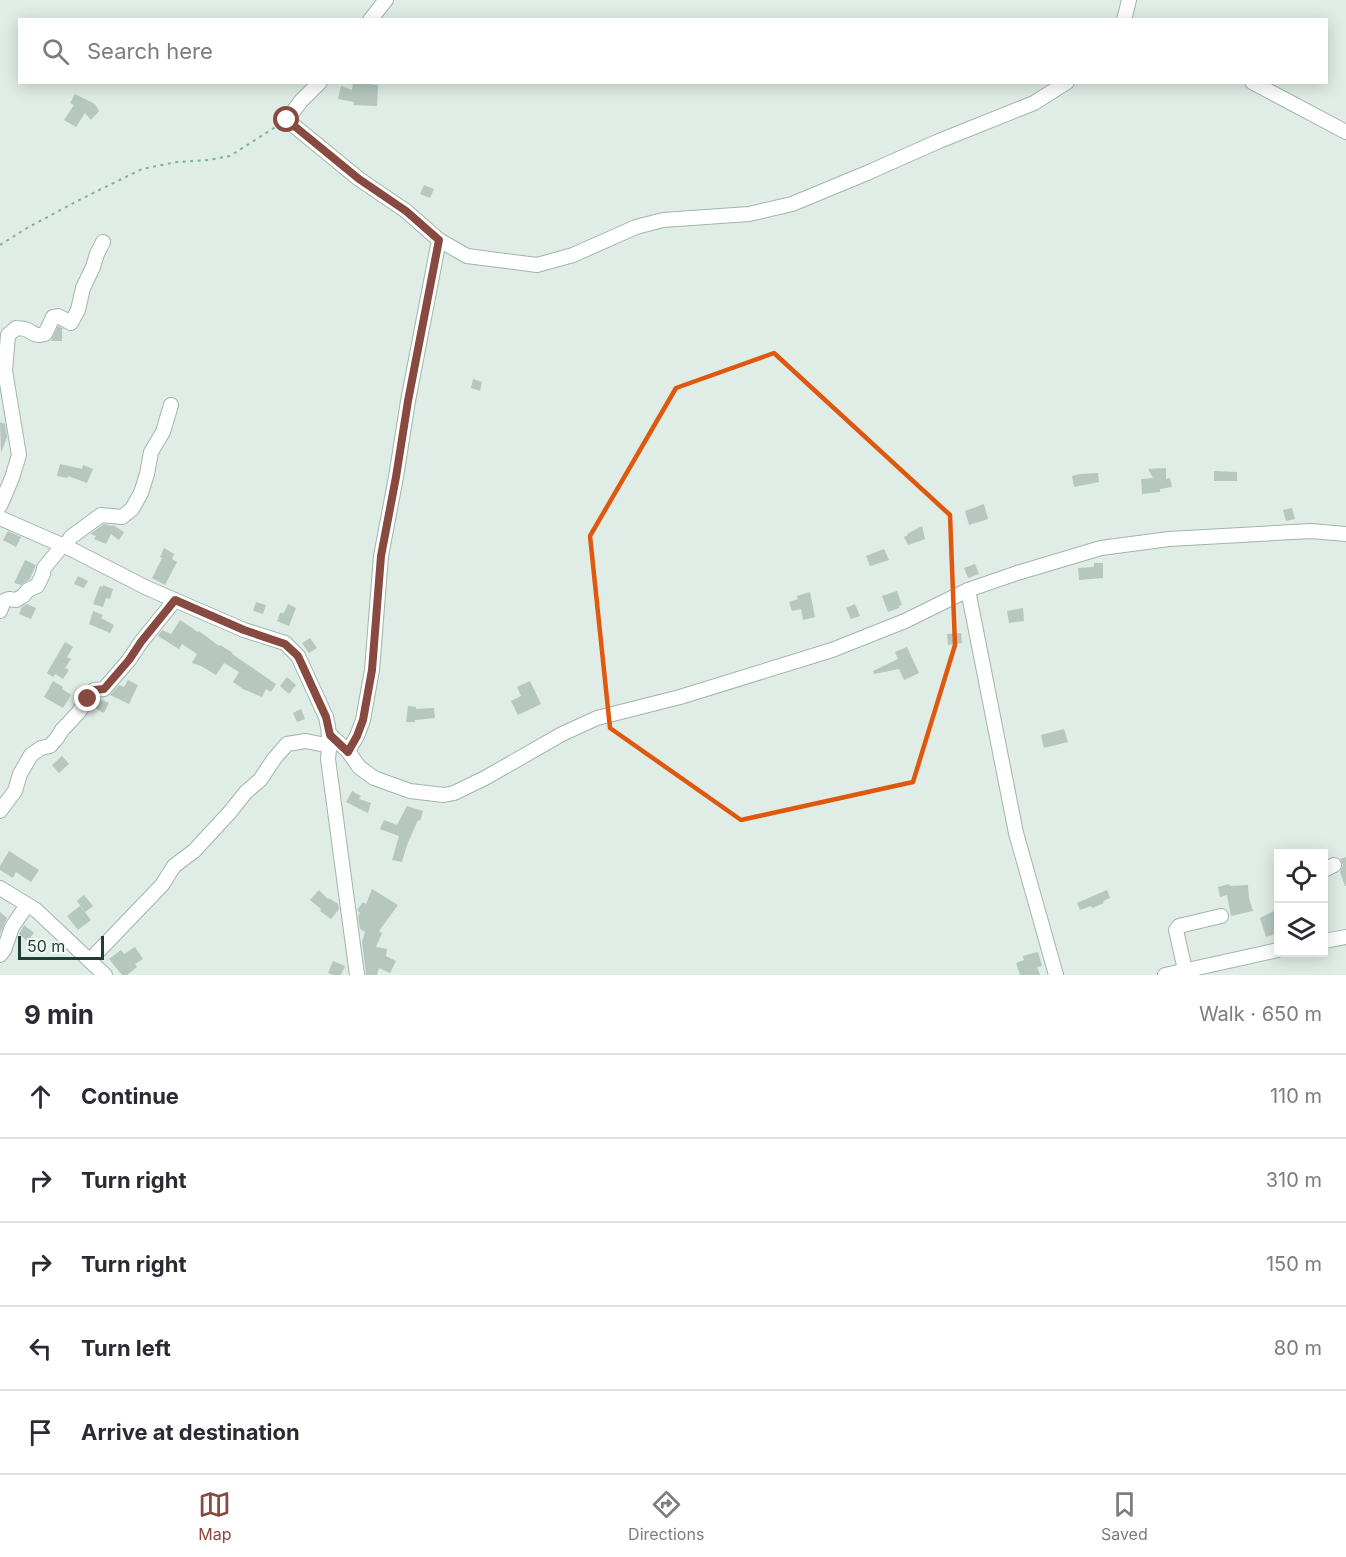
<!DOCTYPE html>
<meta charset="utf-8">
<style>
:root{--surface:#fff;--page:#f2f2f3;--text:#2b2b33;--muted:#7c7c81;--line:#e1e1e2;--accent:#884a40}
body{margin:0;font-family:Inter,sans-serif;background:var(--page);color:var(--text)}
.controls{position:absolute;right:18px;bottom:18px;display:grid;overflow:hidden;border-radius:0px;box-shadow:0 3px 15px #0003}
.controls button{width:54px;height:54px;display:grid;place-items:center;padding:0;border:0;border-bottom:2px solid var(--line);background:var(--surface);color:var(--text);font:30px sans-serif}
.scale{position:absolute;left:18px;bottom:15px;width:86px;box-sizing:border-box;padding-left:6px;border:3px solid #1f3d34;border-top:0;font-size:16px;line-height:21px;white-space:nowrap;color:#1f3d34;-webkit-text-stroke:4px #f0f8f4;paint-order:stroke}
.stop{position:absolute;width:18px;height:18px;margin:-14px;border:4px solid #884a40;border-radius:50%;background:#fff}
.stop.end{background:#884a40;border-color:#fff;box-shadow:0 2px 6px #0008}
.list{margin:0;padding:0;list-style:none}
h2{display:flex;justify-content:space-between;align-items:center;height:78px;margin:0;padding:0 24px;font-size:26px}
h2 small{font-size:20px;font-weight:400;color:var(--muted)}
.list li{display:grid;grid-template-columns:39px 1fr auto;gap:18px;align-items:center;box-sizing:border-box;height:84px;padding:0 24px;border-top:2px solid var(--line)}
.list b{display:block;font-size:22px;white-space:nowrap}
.list em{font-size:20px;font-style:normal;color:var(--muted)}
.icon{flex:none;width:33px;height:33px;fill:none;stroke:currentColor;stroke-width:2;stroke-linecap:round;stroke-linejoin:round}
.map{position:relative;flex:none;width:1346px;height:975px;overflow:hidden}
.search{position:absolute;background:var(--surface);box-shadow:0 3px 15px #0003;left:18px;right:18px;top:18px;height:66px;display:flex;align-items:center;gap:15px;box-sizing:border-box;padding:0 21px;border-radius:0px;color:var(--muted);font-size:22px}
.sheet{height:498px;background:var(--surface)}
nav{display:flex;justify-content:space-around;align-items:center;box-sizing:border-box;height:84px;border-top:2px solid var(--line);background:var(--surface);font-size:16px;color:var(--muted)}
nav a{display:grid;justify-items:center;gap:3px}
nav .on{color:var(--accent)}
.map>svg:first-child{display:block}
</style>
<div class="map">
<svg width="1346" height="975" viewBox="0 0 1346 975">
<rect width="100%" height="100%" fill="#e0ece6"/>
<g fill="#b5c7bf">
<polygon points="353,82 371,82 370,84 378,85 377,106 353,105 354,102 338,99 341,86 352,90"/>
<polygon points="75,94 95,104 99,111 91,120 85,113 76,127 64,120 74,105 70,103"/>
<polygon points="424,185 434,189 430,198 420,194"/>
<polygon points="58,326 64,329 62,329 62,341 51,341"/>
<polygon points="473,379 482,382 480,391 471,388"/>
<polygon points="0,422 5,424 7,437 1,453"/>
<polygon points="60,464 82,469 83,465 93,469 87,483 68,476 68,478 57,476"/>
<polygon points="1166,468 1166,479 1170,478 1172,487 1160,489 1160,492 1142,494 1141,479 1153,478 1148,469"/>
<polygon points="1214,471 1237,472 1237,481 1214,481"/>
<polygon points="1098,473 1099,482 1074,487 1072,476 1080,474"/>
<polygon points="984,504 988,519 969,525 965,511"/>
<polygon points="1292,508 1295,519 1286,521 1283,510"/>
<polygon points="104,524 112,526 113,525 124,532 119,540 111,534 106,544 94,539 96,536 90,534"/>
<polygon points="922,526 925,539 908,545 904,537 908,535 907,534"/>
<polygon points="8,531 21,537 16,547 3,540"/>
<polygon points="164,548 174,554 172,559 177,562 165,585 152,578 162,558 160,557"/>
<polygon points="884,549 889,560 870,566 866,556"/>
<polygon points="25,560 36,565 30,579 21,585 14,583"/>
<polygon points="1094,563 1103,563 1103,578 1079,580 1078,568 1094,567"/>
<polygon points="975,564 979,574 968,578 964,568"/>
<polygon points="78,576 88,581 84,588 74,584"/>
<polygon points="103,585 113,589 110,599 106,598 103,607 93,604 100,586 103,587"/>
<polygon points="897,591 902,605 899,606 899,608 888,612 882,596"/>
<polygon points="810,592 815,617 803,620 801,609 792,611 789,602 798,599 797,596"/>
<polygon points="256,602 266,605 263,614 253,611"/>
<polygon points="27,604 36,608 31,619 19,614 22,607"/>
<polygon points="288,604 296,608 289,626 277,621 280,613 284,613"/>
<polygon points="855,604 860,616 851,619 846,608"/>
<polygon points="1023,608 1024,621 1009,623 1007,611"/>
<polygon points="93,611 103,615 101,618 114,625 110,633 89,624"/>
<polygon points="180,620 198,632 199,631 219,646 220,645 233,653 232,654 276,684 271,692 266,689 262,697 243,689 233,682 239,672 224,663 216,675 201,666 192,663 197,654 182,644 179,649 158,636 162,630 171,634"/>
<polygon points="961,633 962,643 948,645 947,634"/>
<polygon points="310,638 317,648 309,653 302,643"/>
<polygon points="65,642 73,647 67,657 71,659 65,668 69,670 63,679 55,674 53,677 47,673"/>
<polygon points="907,647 919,673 904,680 899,669 874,674 873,671 898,659 895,652"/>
<polygon points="287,677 296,685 289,694 280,686"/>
<polygon points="128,680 138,685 129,704 110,695 119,685 124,687"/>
<polygon points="53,681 63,687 62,689 71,695 63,708 44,697"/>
<polygon points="530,681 541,704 518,715 511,701 521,696 517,687"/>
<polygon points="99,699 109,703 104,713 93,707"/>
<polygon points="408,706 416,707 416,709 434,708 435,718 415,720 415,722 406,722"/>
<polygon points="301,709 305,719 297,722 293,713"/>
<polygon points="1064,729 1068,742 1044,748 1041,735"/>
<polygon points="62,756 69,764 59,773 52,765"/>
<polygon points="352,791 361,796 359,799 371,803 368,813 346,802"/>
<polygon points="407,806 423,811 420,821 418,820 407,845 402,862 392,860 399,836 380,829 384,820 397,825"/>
<polygon points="9,851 39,870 31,882 16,872 13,878 0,870 0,866"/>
<polygon points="1346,857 1346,886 1345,886 1340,872 1343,865 1340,859"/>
<polygon points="1229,884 1230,886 1248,885 1249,898 1253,911 1231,916 1227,895 1220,897 1218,887"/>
<polygon points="372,889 398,905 379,931 382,933 376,947 387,949 386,956 396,961 390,973 379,968 377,975 366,975 362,942 365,932 360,929 358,916 360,913 357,910 363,902 366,904"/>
<polygon points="319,890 328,899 329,898 338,904 339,909 331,919 320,911 321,909 310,900"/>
<polygon points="1107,890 1110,898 1103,901 1104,903 1092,908 1091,906 1080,910 1077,903"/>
<polygon points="84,895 93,906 85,912 77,901"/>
<polygon points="80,906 91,920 78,930 67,916"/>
<polygon points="1276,910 1278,915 1278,933 1266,937 1260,918"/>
<polygon points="0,912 7,918 0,934"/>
<polygon points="24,925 34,933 27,941 19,934"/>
<polygon points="135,947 143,959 135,964 137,967 127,975 122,975 109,959 121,950 124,954"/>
<polygon points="1038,952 1042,966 1037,967 1040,975 1020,975 1016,963 1024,960 1023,956"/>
<polygon points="333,961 345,966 341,975 333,975 328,973"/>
</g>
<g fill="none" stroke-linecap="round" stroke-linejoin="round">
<defs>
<g id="minor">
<polyline points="370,20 386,0"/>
<polyline points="1124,20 1129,0"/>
<polyline points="320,82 301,101 287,120 359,179 406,211 439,240 467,256 537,265 573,255 636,227 663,220 749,214 792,204 867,173 939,141 1034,103 1067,82"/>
<polyline points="1252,82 1346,132"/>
<path d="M 0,506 L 12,478 L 19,455 L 5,371 L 8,335 L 16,328 C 19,329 22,328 25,329 C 34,332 33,337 45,334 L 53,317 L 58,316 L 71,323 L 78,310 L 83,288 L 93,267 L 97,254 L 103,242"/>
<path d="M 0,518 L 71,549 L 147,588 L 244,630 L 285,643 L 298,656 L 326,717 C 330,732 330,744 328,759 L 357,975"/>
<polyline points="65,546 71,537 101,515 122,517 132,509 141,493 147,474 151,452 163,432 171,405"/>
<polyline points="968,590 1016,833 1056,975"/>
<polyline points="0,611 4,601 9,599 16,600 23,596 28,590 37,586 43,574 44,568 58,551 61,544"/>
<polyline points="330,735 348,751 359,767 374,778 410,791 444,795 454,793 485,778 562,734 597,718 680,697 832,650 905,621 968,590 1017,573 1101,548 1169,539 1311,531 1346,534"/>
<polyline points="348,751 357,736 363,720 372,670 381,556 396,477 408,401 439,240"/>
<polyline points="0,811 15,791 20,774 31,755 41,748 50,746 57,738 62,730 78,713 94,690 104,689 129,660 141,642 175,600"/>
<polyline points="1324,870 1334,865"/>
<polyline points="0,888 36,910 105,975"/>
<polyline points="1324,941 1346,937"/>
<polyline points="0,955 4,950 12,927 27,905"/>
<polyline points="90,960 162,885 174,866 194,851 230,812 246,792 260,780 274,759 287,744 306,741 330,746"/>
<polyline points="1185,970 1176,930 1179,926 1221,916"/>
<polyline points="1165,975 1278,950"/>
</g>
</defs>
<use href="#minor" stroke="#a2b4ad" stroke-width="16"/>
<polyline stroke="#7eb19f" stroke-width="2" stroke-dasharray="3 4.5" stroke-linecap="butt" points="0,245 27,228 81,199 142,169 177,162 208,160 230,156 277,126"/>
<use href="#minor" stroke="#fff" stroke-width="14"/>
</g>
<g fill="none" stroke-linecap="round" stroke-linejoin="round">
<polyline stroke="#884a40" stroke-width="8" points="88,699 94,690 104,689 129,660 141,642 175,600 244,630 285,644 298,656 326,717 330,735 348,752 357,736 363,720 372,670 381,556 396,477 408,401 439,240 406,211 359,179 287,120"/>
</g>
<path fill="none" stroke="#de580e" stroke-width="4.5" stroke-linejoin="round" d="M 774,353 L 950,515 L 955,645 L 913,782 L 741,820 L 610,728 L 590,536 L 676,388 Z"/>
</svg>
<div class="controls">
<button><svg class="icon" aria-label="locate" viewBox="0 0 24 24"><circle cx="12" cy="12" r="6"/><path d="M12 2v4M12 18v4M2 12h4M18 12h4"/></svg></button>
<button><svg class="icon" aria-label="layers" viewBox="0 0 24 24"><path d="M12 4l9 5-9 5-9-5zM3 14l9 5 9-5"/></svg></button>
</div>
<div class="scale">50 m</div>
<div class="stop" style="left:287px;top:120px"></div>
<div class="stop end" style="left:88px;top:699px"></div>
<div class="search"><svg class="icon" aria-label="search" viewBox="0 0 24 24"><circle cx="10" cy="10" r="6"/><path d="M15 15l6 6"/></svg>Search here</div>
</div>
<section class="sheet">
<h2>9 min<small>Walk · 650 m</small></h2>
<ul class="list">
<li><svg class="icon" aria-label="ahead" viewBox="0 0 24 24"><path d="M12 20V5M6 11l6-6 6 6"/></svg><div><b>Continue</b></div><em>110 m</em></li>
<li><svg class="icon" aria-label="right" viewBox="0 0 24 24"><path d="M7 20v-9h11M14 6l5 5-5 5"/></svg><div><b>Turn right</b></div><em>310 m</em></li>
<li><svg class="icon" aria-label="right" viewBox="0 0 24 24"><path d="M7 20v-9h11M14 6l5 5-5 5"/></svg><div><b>Turn right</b></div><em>150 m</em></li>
<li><svg class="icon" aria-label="left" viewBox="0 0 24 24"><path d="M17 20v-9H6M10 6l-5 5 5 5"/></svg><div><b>Turn left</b></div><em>80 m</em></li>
<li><svg class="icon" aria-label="arrive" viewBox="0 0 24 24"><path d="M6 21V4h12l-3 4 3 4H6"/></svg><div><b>Arrive at destination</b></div></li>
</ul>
</section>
<nav>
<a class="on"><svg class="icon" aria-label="map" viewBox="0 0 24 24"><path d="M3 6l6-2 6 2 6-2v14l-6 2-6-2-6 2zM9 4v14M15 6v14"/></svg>Map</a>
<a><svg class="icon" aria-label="directions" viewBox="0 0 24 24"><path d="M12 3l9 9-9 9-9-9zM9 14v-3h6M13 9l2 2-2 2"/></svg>Directions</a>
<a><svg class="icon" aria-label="saved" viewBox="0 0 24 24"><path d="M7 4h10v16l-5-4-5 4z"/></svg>Saved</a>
</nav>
